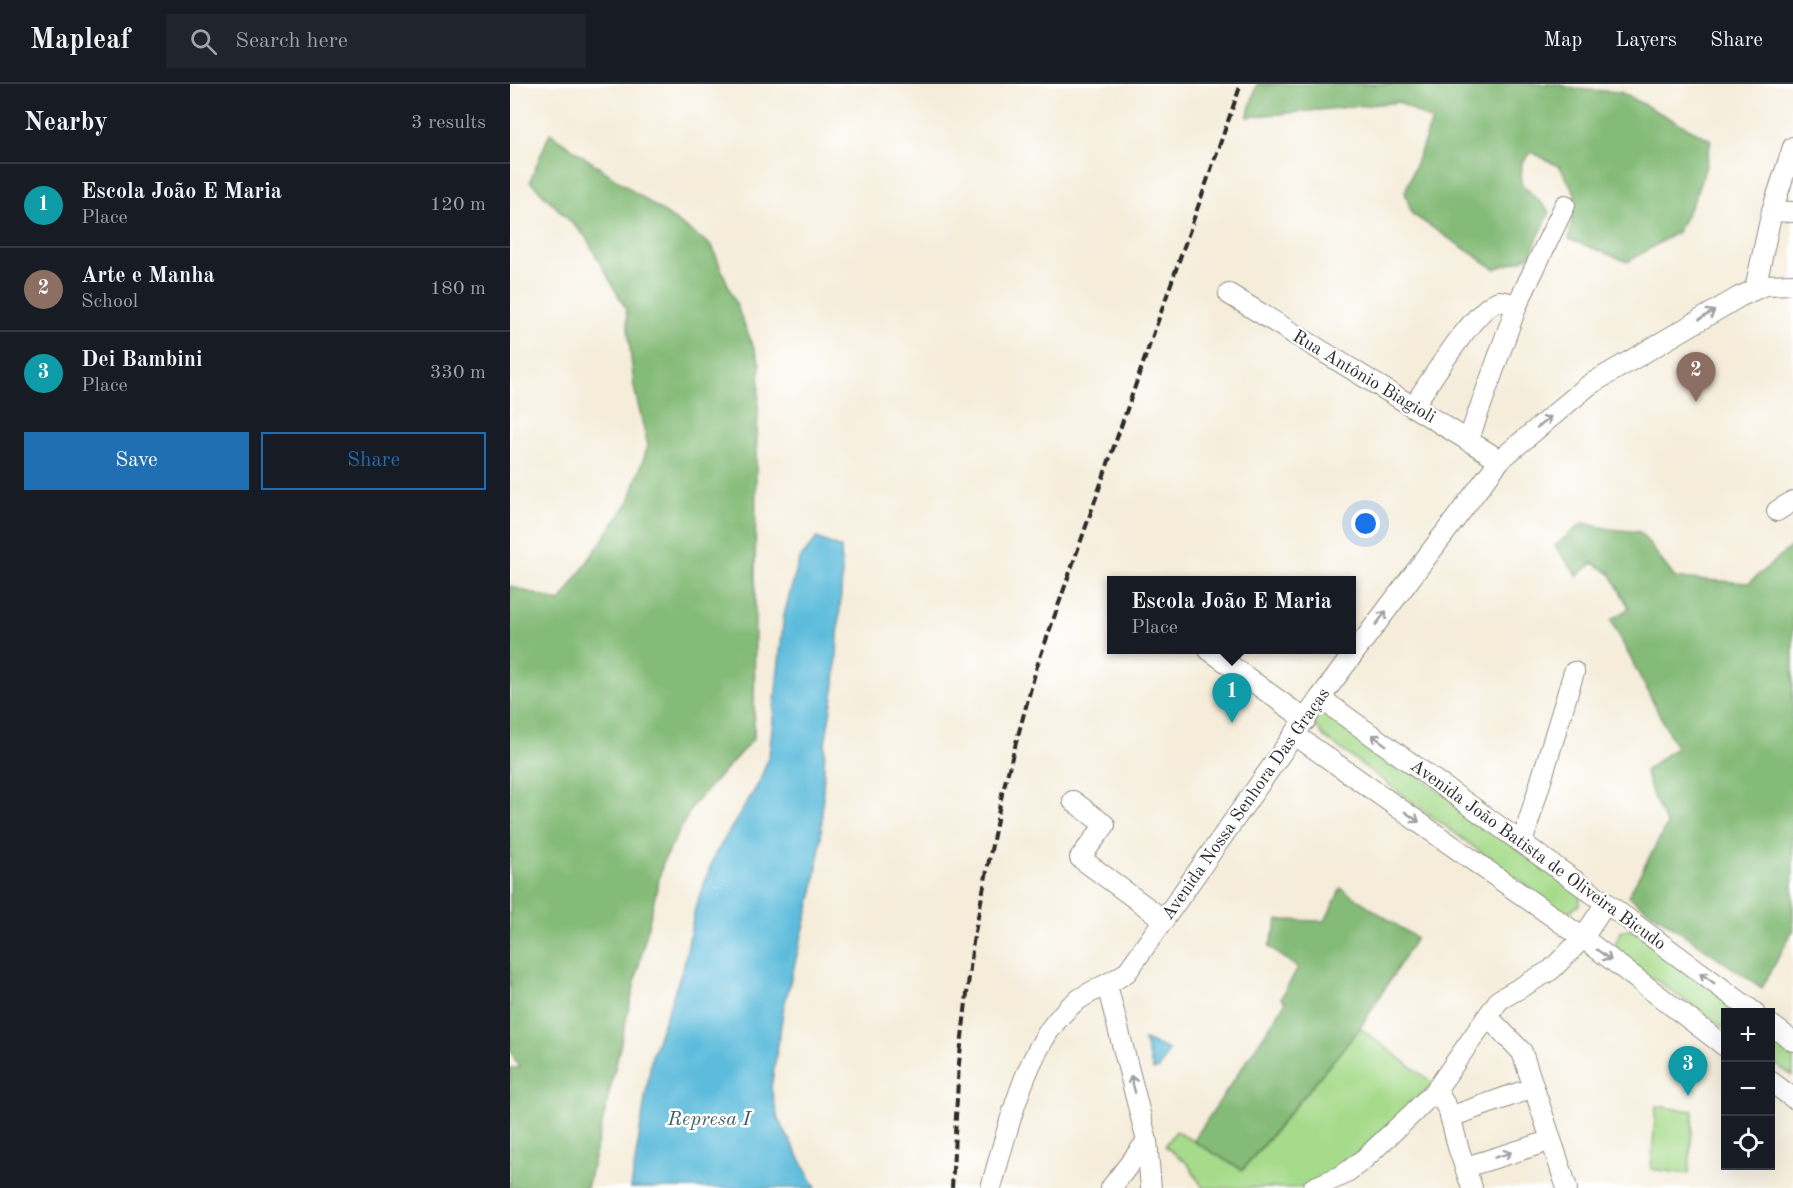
<!DOCTYPE html>
<meta charset="utf-8">
<style>
:root{--surface:#171b24;--page:#20242c;--text:#f1f3f6;--muted:#9ea1a6;--line:#363941;--accent:#1f6fb2}
body{margin:0;font-family:"Old Standard TT",serif;background:var(--page);color:var(--text)}
.controls{position:absolute;right:18px;bottom:18px;display:grid;overflow:hidden;border-radius:0px;box-shadow:0 6px 24px #0002}
.controls button{width:54px;height:54px;display:grid;place-items:center;padding:0;border:0;border-bottom:2px solid var(--line);background:var(--surface);color:var(--text);font:30px sans-serif}
.you{position:absolute;left:856px;top:440px;width:21px;height:21px;margin:-15px;border:4px solid #fff;border-radius:50%;background:#1a73e8;box-shadow:0 0 0 9px #1a73e833}
.badge{display:grid;place-items:center;width:39px;height:39px;border-radius:50%;background:var(--accent);color:#fff;font-size:20px;font-weight:700}
.pin{position:absolute;translate:-50% -50px;filter:drop-shadow(0 2px 3px #0008)}
.pin::after{content:'';position:absolute;top:32px;width:21px;height:18px;background:inherit;clip-path:polygon(0 0,100% 0,50% 100%)}
.popup{position:absolute;left:597px;top:492px;width:249px;height:78px;box-sizing:border-box;display:grid;place-content:center;border-radius:0px;background:var(--surface);filter:drop-shadow(0 2px 4px #0005);font-size:20px;white-space:nowrap;color:var(--muted)}
.popup b{font-size:22px;color:var(--text)}
.popup::after{content:'';position:absolute;left:50%;top:100%;margin-left:-12px;border:12px solid transparent;border-top-color:var(--surface)}
.list{margin:0;padding:0;list-style:none}
h2{display:flex;justify-content:space-between;align-items:center;height:78px;margin:0;padding:0 24px;font-size:26px}
h2 small{font-size:20px;font-weight:400;color:var(--muted)}
.list li{display:grid;grid-template-columns:39px 1fr auto;gap:18px;align-items:center;box-sizing:border-box;height:84px;padding:0 24px;border-top:2px solid var(--line)}
.list b{display:block;font-size:22px;white-space:nowrap}
.list p{margin:0;font-size:20px;white-space:nowrap;color:var(--muted)}
.list em{font-size:20px;font-style:normal;color:var(--muted)}
.actions{display:flex;gap:12px;padding:18px 24px}
.actions a{flex:1;padding:14px 0;border:2px solid var(--accent);border-radius:0px;text-align:center;font-size:21px;color:var(--accent)}
.actions .main{background:var(--accent);color:#fff}
.icon{flex:none;width:33px;height:33px;fill:none;stroke:currentColor;stroke-width:2;stroke-linecap:round;stroke-linejoin:round}
.map{position:relative;flex:none;width:1283px;height:1104px;overflow:hidden}
header{display:flex;align-items:center;gap:36px;box-sizing:border-box;height:84px;padding:0 30px;background:var(--surface);border-bottom:2px solid var(--line)}
header strong{font-size:28px}
nav{display:flex;gap:33px;margin-inline-start:auto;font-size:21px}
.search{width:420px;height:54px;background:var(--page);display:flex;align-items:center;gap:15px;box-sizing:border-box;padding:0 21px;border-radius:0px;color:var(--muted);font-size:22px}
main{display:flex}
aside{flex:1;background:var(--surface)}
.map>svg:first-child{display:block}
</style>
<header>
<strong>Mapleaf</strong>
<div class="search"><svg class="icon" aria-label="search" viewBox="0 0 24 24"><circle cx="10" cy="10" r="6"/><path d="M15 15l6 6"/></svg>Search here</div>
<nav><a>Map</a><a>Layers</a><a>Share</a></nav>
</header>
<main>
<aside>
<h2>Nearby<small>3 results</small></h2>
<ul class="list">
<li><span class="badge" style="background:#0f9aa8">1</span><div><b>Escola João E Maria</b><p>Place</p></div><em>120 m</em></li>
<li><span class="badge" style="background:#8d6e63">2</span><div><b>Arte e Manha</b><p>School</p></div><em>180 m</em></li>
<li><span class="badge" style="background:#0f9aa8">3</span><div><b>Dei Bambini</b><p>Place</p></div><em>330 m</em></li>
</ul>
<div class="actions"><a class="main">Save</a><a>Share</a></div>
</aside>
<div class="map">
<svg width="1283" height="1104" viewBox="0 0 1283 1104">
<rect width="100%" height="100%" fill="#fff"/>
<filter id="ink" filterUnits="userSpaceOnUse"><feTurbulence type="fractalNoise" baseFrequency=".0167" numOctaves="2"/><feDisplacementMap in="SourceGraphic" scale="12" xChannelSelector="R" yChannelSelector="G"/><feConvolveMatrix kernelMatrix="1 2 1 2 8 2 1 2 1" color-interpolation-filters="sRGB"/></filter>
<filter id="wash" filterUnits="userSpaceOnUse"><feTurbulence type="fractalNoise" baseFrequency=".008" numOctaves="4" result="noise"/><feDisplacementMap in="SourceGraphic" scale="24" xChannelSelector="R" yChannelSelector="G"/><feGaussianBlur stdDeviation="1.35" result="paint"/><feColorMatrix in="noise" values="0 0 0 0 0 0 0 0 0 0 0 0 0 0 0 0 0 1.4 0 .05"/><feComposite in="paint" operator="in"/></filter>
<g filter="url(#wash)">
<rect width="100%" height="100%" fill="#f5edda"/>
<g fill="#a7db8c" stroke="#69835c" stroke-width="1.5">
<polygon points="815,624 1071,811 1069,821 1059,828 1048,825 813,652 804,638"/>
<polygon points="1112,846 1123,846 1234,928 1216,928 1215,945 1108,869 1105,859"/>
<polygon points="850,944 924,1000 826,1088 788,1104 693,1104 678,1080 655,1062 666,1047 733,1086"/>
<polygon points="1260,949 1283,965 1283,992 1261,977"/>
<polygon points="1146,1022 1183,1027 1179,1090 1141,1085"/>
</g>
<g fill="#85bb78" stroke="#587352" stroke-width="1.5">
<polygon points="747,0 1047,0 1065,5 1110,8 1201,56 1195,85 1184,116 1167,148 1118,178 1059,155 1065,109 1050,83 1022,68 1012,78 1011,99 1040,128 1019,173 985,185 902,130 895,108 922,37 889,18 737,33"/>
<polygon points="40,49 202,162 250,279 246,376 244,654 183,721 153,778 77,1104 0,1104 0,984 9,984 0,965 0,502 50,518 119,417 138,362 124,303 116,225 75,152 20,97"/>
<polygon points="1073,439 1100,445 1130,448 1165,494 1239,499 1283,461 1283,846 1252,904 1118,812 1157,741 1144,715 1135,687 1166,663 1101,536 1119,524 1100,489 1083,479 1067,492 1045,462"/>
<polygon points="831,804 906,854 850,944 732,1086 683,1057 776,918 771,914 788,884 759,863 768,836 815,837"/>
</g>
<g fill="#5dbcdc" stroke="#447484" stroke-width="1.5">
<polygon points="307,454 331,464 332,491 325,600 315,660 311,756 303,808 274,922 261,1004 268,1035 306,1104 121,1104 142,971 174,881 185,825 204,772 249,699 259,672 274,531 289,476"/>
<polygon points="634,956 659,966 649,985 643,986"/>
</g>
</g>
<g filter="url(#ink)">
<g fill="none" stroke-linecap="round" stroke-linejoin="round">
<defs>
<g id="minor">
<polyline points="1262,127 1283,128"/>
<polyline points="1245,205 1262,127 1283,63"/>
<polyline points="719,210 990,376"/>
<path d="M 903,323 C 917,302 967,221 989,217 C 994,217 1002,220 1007,221"/>
<polyline points="958,357 1007,221 1055,121"/>
<polyline points="1267,427 1283,417"/>
<polyline points="699,566 796,636"/>
<polyline points="810,614 1096,819 1244,928"/>
<polyline points="785,651 1073,854 1216,963"/>
<polyline points="563,717 595,741 570,774 654,836"/>
<polyline points="1012,759 1064,588"/>
<polyline points="597,901 637,1057 641,1104"/>
<polyline points="978,933 1012,968 1057,1104"/>
<polyline points="1260,940 1283,957"/>
<polyline points="1260,997 1283,1014"/>
<polyline points="926,1006 939,1027 948,1063 962,1104"/>
<polyline points="940,1033 1011,1008"/>
<polyline points="956,1083 1030,1060"/>
<path d="M 481,1104 C 497,1047 517,956 565,918 C 581,906 601,900 617,888 L 810,614 L 990,376 L 1079,301 L 1229,213 L 1255,201 L 1283,200"/>
<polyline points="601,1104 637,1057"/>
<polyline points="803,1104 833,1091 853,1076 903,1029 926,1006 989,916 1041,886 1073,854 1096,819"/>
</g>
</defs>
<use href="#minor" stroke="#908c82" stroke-width="22"/>
<use href="#minor" stroke="#fff" stroke-width="20"/>
<polyline stroke="#2b2b2b" stroke-width="4" stroke-dasharray="9 4.5" stroke-linecap="butt" points="442,1104 449,979 463,858 492,710 527,582 731,0"/>
</g>
<defs><path id="oneway-shaft" d="M-6 0H5M1.5-3L5.5 0L1.5 3" fill="none" stroke-width="1.6" stroke-linecap="round" stroke-linejoin="round" transform="scale(1.5)"/></defs>
<g stroke="#a0a0a0">
<use href="#oneway-shaft" transform="translate(1197 231) rotate(-30)"/>
<use href="#oneway-shaft" transform="translate(1034 338) rotate(-39)"/>
<use href="#oneway-shaft" transform="translate(871 534) rotate(-53)"/>
<use href="#oneway-shaft" transform="translate(869 656) rotate(-144)"/>
<use href="#oneway-shaft" transform="translate(902 733) rotate(35)"/>
<use href="#oneway-shaft" transform="translate(1094 871) rotate(37)"/>
<use href="#oneway-shaft" transform="translate(1197 894) rotate(-144)"/>
<use href="#oneway-shaft" transform="translate(623 1000) rotate(-104)"/>
<use href="#oneway-shaft" transform="translate(993 1071) rotate(-17)"/>
</g>
</g>
<g text-anchor="middle" dominant-baseline="central" stroke-width="5" stroke-linejoin="round" paint-order="stroke">
<g font-size="18" fill="#2b2b2b" stroke="#fff">
<text transform="translate(854 293) rotate(31)">Rua Antônio Biagioli</text>
<text transform="translate(736 720) rotate(-55)">Avenida Nossa Senhora Das Graças</text>
<text transform="translate(1028 771) rotate(36)">Avenida João Batista de Oliveira Bicudo</text>
</g>
<g font-size="20" font-style="italic" fill="#3c5e69" stroke="#fff">
<text x="199" y="1036">Represa I</text>
</g>
</g>
</svg>
<div class="controls">
<button>+</button>
<button>−</button>
<button><svg class="icon" aria-label="locate" viewBox="0 0 24 24"><circle cx="12" cy="12" r="6"/><path d="M12 2v4M12 18v4M2 12h4M18 12h4"/></svg></button>
</div>
<div class="you"></div>
<div class="pin badge" style="left:722px;top:639px;background:#0f9aa8">1</div>
<div class="popup"><b>Escola João E Maria</b>Place</div>
<div class="pin badge" style="left:1186px;top:318px;background:#8d6e63">2</div>
<div class="pin badge" style="left:1178px;top:1012px;background:#0f9aa8">3</div>
</div>
</main>
